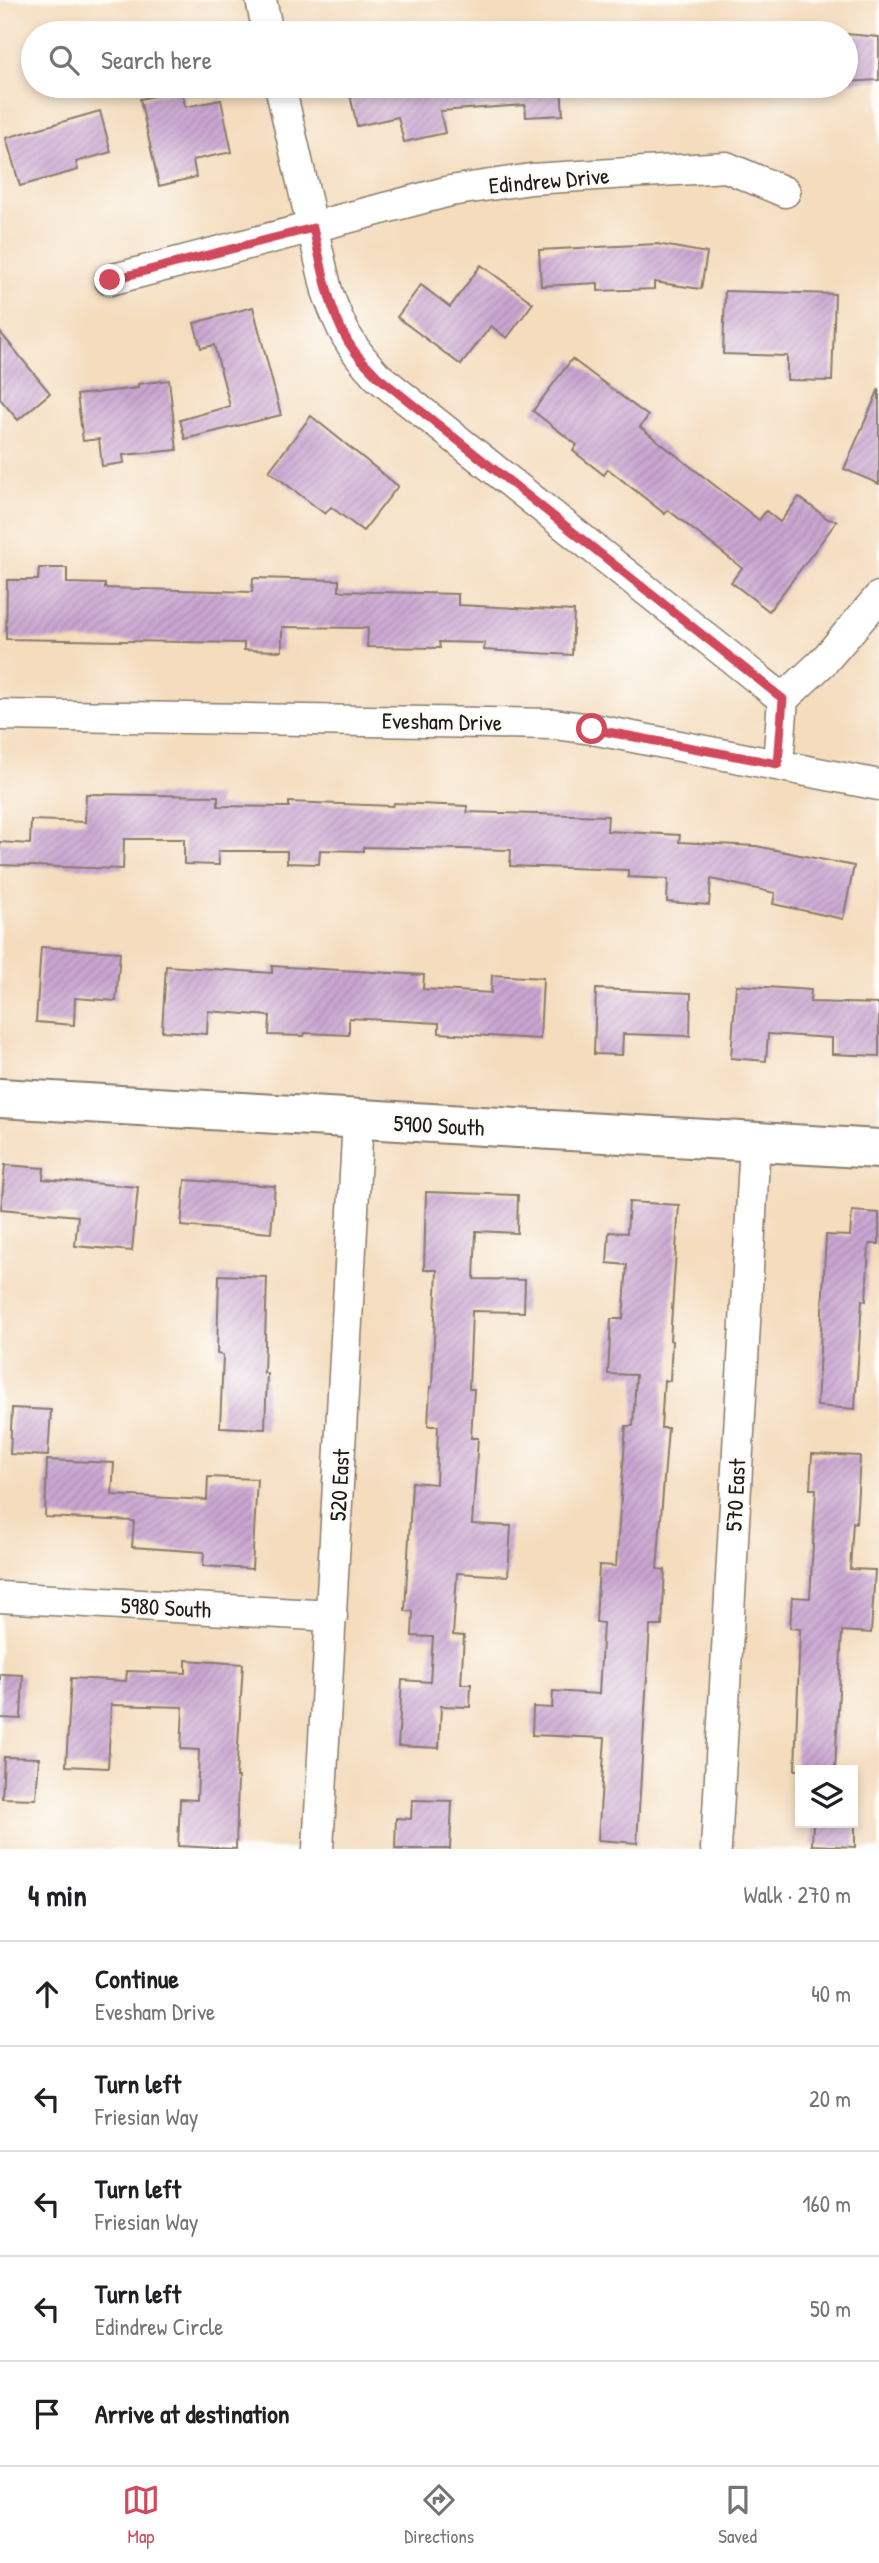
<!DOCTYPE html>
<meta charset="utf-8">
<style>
:root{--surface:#fff;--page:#f6f6f6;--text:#202124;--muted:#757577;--line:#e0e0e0;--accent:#d1495b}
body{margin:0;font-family:"Patrick Hand",sans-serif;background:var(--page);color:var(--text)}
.controls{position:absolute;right:21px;bottom:21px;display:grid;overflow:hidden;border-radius:0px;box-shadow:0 4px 10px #0003}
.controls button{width:63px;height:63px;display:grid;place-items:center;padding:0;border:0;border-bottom:2px solid var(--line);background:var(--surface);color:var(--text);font:35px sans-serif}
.stop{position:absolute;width:21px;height:21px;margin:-16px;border:5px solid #d1495b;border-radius:50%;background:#fff}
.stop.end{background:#d1495b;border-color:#fff;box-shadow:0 2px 7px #0008}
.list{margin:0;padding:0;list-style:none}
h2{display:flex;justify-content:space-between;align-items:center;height:91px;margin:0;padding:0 28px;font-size:30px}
h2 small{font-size:23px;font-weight:400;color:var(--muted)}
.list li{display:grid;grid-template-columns:46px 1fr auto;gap:21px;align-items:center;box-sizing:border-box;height:105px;padding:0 28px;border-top:2px solid var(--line)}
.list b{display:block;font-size:26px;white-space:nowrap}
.list p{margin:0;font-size:23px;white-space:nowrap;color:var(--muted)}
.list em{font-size:23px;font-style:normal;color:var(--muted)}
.icon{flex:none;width:38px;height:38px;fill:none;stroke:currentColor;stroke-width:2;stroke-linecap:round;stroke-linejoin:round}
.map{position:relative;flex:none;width:879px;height:1849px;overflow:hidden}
.search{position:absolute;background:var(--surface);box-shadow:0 4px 10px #0003;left:21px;right:21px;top:21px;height:77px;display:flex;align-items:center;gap:18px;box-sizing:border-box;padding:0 24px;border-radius:38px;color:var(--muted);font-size:26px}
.sheet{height:616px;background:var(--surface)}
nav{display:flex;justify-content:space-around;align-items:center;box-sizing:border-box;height:98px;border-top:2px solid var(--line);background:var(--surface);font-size:19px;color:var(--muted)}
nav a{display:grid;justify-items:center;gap:4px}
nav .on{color:var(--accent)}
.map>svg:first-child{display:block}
</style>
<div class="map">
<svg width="879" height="1849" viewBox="0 0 879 1849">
<defs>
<pattern id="building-hatch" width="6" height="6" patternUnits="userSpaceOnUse" patternTransform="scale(1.75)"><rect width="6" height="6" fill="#c9a5d0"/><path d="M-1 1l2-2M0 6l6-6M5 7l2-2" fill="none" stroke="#ac8db2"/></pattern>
</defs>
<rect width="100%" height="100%" fill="#fdfcf7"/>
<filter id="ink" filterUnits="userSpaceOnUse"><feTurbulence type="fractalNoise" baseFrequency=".0143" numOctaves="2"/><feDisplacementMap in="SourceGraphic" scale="14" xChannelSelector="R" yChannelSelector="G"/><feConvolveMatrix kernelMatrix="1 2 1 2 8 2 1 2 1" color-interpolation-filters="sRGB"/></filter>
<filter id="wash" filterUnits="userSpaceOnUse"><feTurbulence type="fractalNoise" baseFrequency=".00686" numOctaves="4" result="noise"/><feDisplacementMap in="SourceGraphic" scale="28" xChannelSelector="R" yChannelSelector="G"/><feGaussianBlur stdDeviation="1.57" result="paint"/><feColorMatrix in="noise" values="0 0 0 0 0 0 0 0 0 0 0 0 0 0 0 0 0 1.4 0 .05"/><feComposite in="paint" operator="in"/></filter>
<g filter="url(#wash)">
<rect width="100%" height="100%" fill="#f4dcbd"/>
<g id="blocks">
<g fill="url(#building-hatch)">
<polygon points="846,34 879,37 879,80 846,82"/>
<polygon points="348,86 561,86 563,115 526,117 525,105 440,111 445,133 404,142 398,117 357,126"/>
<polygon points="182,90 185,107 221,100 232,152 193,160 196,177 159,186 140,99"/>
<polygon points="100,111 111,152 76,162 78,170 20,186 6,138"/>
<polygon points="657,244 707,253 701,289 654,282 654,289 598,291 598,283 541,286 539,250"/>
<polygon points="481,265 533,303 507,338 491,326 461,365 397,317 421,285 450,307"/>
<polygon points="725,291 835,294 832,381 787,380 787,356 723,354"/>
<polygon points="253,307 281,415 185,439 180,420 230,406 214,345 201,348 194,323"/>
<polygon points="0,332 50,393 18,420 0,399"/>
<polygon points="572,359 648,416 640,427 759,520 766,511 780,522 799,497 828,519 837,521 769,611 731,582 742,568 668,510 665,514 608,469 604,475 573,451 577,445 533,411"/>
<polygon points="169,380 177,450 123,455 124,463 102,466 99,439 83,441 77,395 138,388 138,384"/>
<polygon points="879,389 879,484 844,469"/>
<polygon points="311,416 398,486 363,531 331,507 325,514 269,471"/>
<polygon points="39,568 67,568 67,583 105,584 105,588 252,592 253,578 339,580 339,591 458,594 458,605 574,611 572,655 484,650 485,643 439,642 440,648 367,647 368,628 282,627 282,651 244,650 244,643 6,639 7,580 38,580"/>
<polygon points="86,794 218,796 218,806 289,807 289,802 393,806 394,803 467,806 467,812 608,816 607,831 680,835 679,842 756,846 854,866 843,919 773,904 775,893 711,879 709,905 667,902 668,879 628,877 628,870 510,866 511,850 363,847 363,851 320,850 319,864 287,863 287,851 218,851 219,865 184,864 184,839 124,839 123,869 0,865 0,842 30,844 31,820 85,822"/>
<polygon points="41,947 120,952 116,1001 75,998 74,1025 36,1022"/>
<polygon points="166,966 272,973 272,966 424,975 423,989 491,993 492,975 543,978 540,1039 439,1033 439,1023 349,1018 349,1035 305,1033 304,1036 269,1035 270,1016 208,1011 207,1034 162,1031"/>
<polygon points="736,985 811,990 810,1002 879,1004 879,1056 832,1054 832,1038 768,1034 766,1061 731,1058"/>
<polygon points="596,989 691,993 690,1036 623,1034 622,1055 594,1054"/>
<polygon points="5,1165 44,1168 43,1179 138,1187 132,1251 75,1246 78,1216 1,1209"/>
<polygon points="185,1180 275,1186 271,1233 181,1226"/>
<polygon points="426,1192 518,1195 517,1233 476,1231 474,1279 525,1280 524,1312 472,1311 469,1389 474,1389 471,1438 478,1438 472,1524 511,1526 508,1576 457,1573 453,1635 464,1636 461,1684 471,1684 470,1707 441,1706 439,1748 398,1746 402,1680 430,1682 433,1637 412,1636 413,1611 405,1611 412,1482 436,1484 438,1426 428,1426 430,1387 432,1387 437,1270 424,1270"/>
<polygon points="629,1202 679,1205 670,1340 672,1341 670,1381 664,1380 661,1428 668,1428 657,1569 665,1570 662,1626 650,1626 637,1843 598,1840 605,1738 532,1735 533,1707 552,1708 553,1691 599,1694 603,1623 596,1622 599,1565 616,1566 626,1426 633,1426 636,1375 608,1374 611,1319 623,1319 627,1265 607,1263 609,1232 627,1233"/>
<polygon points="852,1211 879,1213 879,1244 869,1244 866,1301 862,1300 855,1409 817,1406 826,1235 850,1236"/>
<polygon points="219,1275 267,1277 264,1373 267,1373 265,1429 220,1427 223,1355 217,1354"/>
<polygon points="12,1408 51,1410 48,1456 10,1454"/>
<polygon points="812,1454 860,1456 856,1523 853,1522 850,1569 875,1570 871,1633 842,1631 835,1770 795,1770 800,1629 790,1628 792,1597 810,1598 816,1489 810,1489"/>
<polygon points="47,1460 114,1463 112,1495 207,1500 208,1477 257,1479 252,1569 203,1566 204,1552 132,1547 134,1521 45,1517"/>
<polygon points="186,1660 243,1664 236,1777 238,1777 236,1849 178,1846 180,1799 197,1800 199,1750 181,1749 183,1707 111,1705 108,1768 66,1766 71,1678 126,1681 127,1671 186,1673"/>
<polygon points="0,1674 23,1675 21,1719 0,1718"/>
<polygon points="4,1757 39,1758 36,1799 2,1798"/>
<polygon points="412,1800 452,1801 450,1849 395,1849 396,1818 411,1819"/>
<polygon points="813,1823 855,1823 855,1847 812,1845"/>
</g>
</g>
</g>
<g filter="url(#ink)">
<use href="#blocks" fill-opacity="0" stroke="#887c6c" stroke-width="2"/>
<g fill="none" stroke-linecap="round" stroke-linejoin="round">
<defs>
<g id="minor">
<polyline points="261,0 268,33"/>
<path d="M 280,86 L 327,291 C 341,329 349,346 377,376 L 783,699 L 778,764"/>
<polyline points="110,280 450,191 531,179 726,167 785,192"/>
<polyline points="783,699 824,661 879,597"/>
<polyline points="0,715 554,724 592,729 879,785"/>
<polyline points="0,1597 332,1616"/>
<polyline points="318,1849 358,1120"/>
<polyline points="716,1849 755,1142"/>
</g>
<polyline id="secondary" points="0,1098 879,1149"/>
</defs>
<use href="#minor" stroke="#887c6c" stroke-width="33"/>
<use href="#secondary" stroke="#887c6c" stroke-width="42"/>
<use href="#minor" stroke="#fff" stroke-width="30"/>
<use href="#secondary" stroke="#fff" stroke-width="38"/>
</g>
</g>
<g fill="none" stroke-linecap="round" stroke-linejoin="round" filter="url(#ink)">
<path stroke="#d1495b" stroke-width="9" d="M 110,280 L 313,228 C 323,270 329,317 355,352 C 361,360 370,368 377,376 L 783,699 L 778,764 L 592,729"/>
</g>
<g text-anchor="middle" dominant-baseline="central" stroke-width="5" stroke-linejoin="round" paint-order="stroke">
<g font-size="23" fill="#1c1c1c" stroke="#fdfcf7">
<text transform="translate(549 180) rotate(-5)">Edindrew Drive</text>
<text transform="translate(442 721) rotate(1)">Evesham Drive</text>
<text transform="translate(439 1125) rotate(3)">5900 South</text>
<text transform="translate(339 1485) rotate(-87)">520 East</text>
<text transform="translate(735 1495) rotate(-87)">570 East</text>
<text transform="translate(166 1607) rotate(3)">5980 South</text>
</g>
</g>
</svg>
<div class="controls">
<button><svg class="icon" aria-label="layers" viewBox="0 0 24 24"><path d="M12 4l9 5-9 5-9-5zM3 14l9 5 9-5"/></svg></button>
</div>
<div class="stop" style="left:592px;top:729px"></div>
<div class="stop end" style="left:110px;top:280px"></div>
<div class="search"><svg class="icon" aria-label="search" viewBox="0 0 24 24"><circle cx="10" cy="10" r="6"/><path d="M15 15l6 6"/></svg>Search here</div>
</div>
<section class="sheet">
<h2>4 min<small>Walk · 270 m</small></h2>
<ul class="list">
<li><svg class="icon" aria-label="ahead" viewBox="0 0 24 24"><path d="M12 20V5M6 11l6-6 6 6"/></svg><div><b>Continue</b><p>Evesham Drive</p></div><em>40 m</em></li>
<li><svg class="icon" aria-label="left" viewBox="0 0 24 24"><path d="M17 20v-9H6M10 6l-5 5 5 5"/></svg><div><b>Turn left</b><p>Friesian Way</p></div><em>20 m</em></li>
<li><svg class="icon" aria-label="left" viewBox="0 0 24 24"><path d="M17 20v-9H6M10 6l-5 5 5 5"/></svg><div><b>Turn left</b><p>Friesian Way</p></div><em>160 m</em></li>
<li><svg class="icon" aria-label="left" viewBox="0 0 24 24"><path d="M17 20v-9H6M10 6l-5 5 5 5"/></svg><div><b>Turn left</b><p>Edindrew Circle</p></div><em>50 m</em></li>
<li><svg class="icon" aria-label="arrive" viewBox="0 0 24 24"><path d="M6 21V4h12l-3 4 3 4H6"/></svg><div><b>Arrive at destination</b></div></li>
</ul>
</section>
<nav>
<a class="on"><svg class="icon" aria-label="map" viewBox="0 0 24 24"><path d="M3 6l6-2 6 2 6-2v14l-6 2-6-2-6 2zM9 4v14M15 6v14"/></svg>Map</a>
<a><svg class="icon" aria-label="directions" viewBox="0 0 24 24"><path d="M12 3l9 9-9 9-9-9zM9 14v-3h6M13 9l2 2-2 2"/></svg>Directions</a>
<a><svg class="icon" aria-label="saved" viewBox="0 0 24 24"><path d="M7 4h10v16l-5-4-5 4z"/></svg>Saved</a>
</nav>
